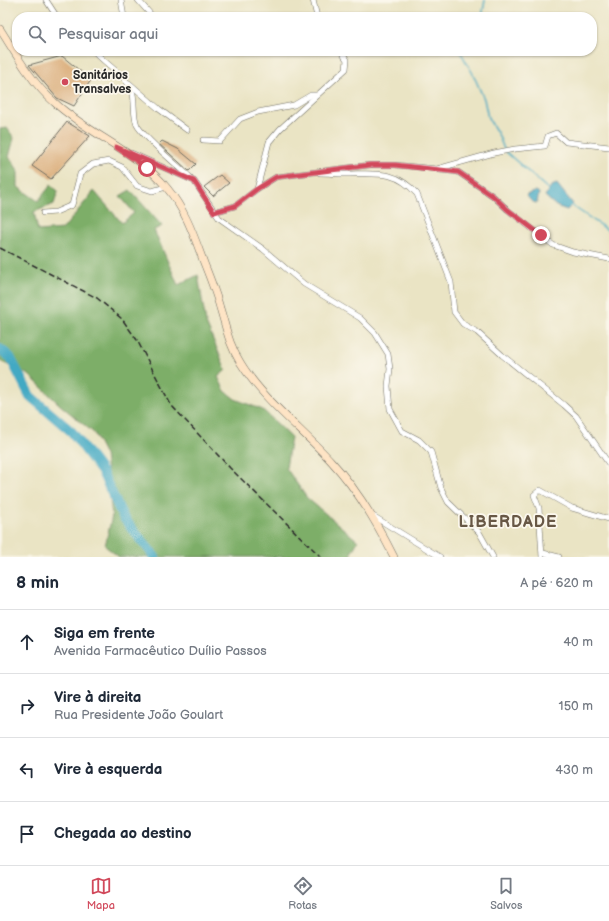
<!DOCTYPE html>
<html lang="pt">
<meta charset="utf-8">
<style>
:root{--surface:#fff;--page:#f6f6f7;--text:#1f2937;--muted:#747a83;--line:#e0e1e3;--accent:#d1495b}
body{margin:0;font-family:"Balsamiq Sans",sans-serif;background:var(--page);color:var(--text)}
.stop{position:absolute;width:12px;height:12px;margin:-9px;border:3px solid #d1495b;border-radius:50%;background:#fff}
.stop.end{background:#d1495b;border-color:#fff;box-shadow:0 1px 4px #0008}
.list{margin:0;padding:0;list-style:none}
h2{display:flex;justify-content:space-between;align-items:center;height:52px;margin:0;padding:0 16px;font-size:17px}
h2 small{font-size:13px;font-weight:400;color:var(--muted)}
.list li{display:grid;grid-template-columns:26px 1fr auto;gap:12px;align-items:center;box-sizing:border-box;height:64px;padding:0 16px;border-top:1px solid var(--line)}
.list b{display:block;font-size:15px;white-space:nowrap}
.list p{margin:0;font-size:13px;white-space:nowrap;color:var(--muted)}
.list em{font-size:13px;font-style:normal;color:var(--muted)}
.icon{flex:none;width:22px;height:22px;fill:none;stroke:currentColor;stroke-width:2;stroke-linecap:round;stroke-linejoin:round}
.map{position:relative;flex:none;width:609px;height:557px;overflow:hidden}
.search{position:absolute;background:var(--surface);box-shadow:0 1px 3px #0004;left:12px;right:12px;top:12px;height:44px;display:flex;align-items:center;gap:10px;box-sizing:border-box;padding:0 14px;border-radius:16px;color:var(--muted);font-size:15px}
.sheet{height:308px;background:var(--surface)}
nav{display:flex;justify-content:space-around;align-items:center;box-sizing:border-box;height:56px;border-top:1px solid var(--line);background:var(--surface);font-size:11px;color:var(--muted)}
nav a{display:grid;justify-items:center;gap:2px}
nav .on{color:var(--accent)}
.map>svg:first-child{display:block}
</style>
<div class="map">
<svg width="609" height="557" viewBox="0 0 609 557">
<rect width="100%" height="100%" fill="#fbf7ec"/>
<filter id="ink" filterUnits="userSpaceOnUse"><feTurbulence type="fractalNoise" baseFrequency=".025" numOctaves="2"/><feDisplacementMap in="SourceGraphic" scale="8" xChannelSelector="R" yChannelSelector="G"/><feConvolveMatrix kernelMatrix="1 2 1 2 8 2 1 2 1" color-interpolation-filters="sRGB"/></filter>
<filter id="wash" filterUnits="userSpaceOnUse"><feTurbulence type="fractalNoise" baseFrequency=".012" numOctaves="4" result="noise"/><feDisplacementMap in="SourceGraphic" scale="16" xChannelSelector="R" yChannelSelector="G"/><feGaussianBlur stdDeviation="0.9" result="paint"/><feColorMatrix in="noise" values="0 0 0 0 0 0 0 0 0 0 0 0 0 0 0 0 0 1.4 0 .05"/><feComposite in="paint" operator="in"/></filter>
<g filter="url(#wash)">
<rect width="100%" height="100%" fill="#eae4c4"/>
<polygon fill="#7dae68" stroke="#546c4a" points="7,128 14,138 9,157 18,170 18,187 38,201 51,185 58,191 54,204 34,212 38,231 63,229 94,191 122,223 134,213 120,196 130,190 162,226 154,230 178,285 198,275 206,323 226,370 218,377 225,391 235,399 263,410 291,437 286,468 307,498 358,541 351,553 353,557 119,557 105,546 112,516 105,455 94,433 59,404 29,375 0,361 0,129"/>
<g fill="#43a9c3" stroke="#376a77">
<polygon points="557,184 573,204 567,210 556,206 545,196 551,186"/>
<polygon points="536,191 539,193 537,203 532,202 526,195"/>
</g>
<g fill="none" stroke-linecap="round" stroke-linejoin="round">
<g stroke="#43a9c3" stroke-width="1.5">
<polyline points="482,17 485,0"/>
<polyline points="460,51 473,74 484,99 488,118 498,134 504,149"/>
<polyline points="506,152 549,190"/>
<polyline points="571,205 609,231"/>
</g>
<polyline stroke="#43a9c3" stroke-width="10" points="0,349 10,357 30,396 72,432 102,472 123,517 155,557"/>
</g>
<g id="blocks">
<g fill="#daac78">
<polygon points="62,56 91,80 74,106 57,98 29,65"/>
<polygon points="67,122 90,136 51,179 32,166"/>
<polygon points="162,141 178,149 196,164 189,171 159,144"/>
<polygon points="220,175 229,183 213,196 204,187"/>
</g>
</g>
</g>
<g filter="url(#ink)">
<use href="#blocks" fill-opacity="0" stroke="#6e6c61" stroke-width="1"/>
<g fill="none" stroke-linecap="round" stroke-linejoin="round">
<defs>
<g id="street">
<polyline points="46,0 57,17"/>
<polyline points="121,0 124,17"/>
<polyline points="138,0 152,16 157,17"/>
<polyline points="313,0 317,17"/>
<path d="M 94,51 C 106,65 128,76 133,94 C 135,104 133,116 137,125 C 143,137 178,166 190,177"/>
<polyline points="129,83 159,109 187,130"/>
<polyline points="203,140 220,141 240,119 258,112 294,105 311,95 317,95"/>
<polyline points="131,153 194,181 219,218 263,249 304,284 360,318 375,333 388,354 390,369 388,386 390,409 402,431 419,440 431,452 441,488 448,502 479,532 493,557"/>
<polyline points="439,170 458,172 493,196 508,210 553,245 573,252 609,259"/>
<path d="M 320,173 C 328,173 337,174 345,174 C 375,174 395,169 417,194 L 451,282 L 454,312 L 463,324 L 477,332 L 502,355 L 564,405 L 576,416 L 609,464"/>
<polyline points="257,189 269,142 280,129 346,69 347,60 341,51"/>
<polyline points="214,212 235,206 257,189 276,177 370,165 395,165 437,169 494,153 515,149 545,146 548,136 556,133 566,142 609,147"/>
<polyline points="43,213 56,212 72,205 80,174 93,164 109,161 122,167 137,186 152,191 166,187"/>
<polyline points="373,516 440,557"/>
<polyline points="543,553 559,557"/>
<polyline points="542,557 539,508 534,495 540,490 572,508 609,519"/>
</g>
<path id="secondary" d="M 0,29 C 16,54 31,82 54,102 C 88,134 137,151 167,188 C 186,211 194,236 204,263 C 210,278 216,293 220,308 C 226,327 229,345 240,362 C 263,400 301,428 331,461 C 358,490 377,523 394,557"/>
</defs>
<use href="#street" stroke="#6e6c61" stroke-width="6"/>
<use href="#secondary" stroke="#6e6c61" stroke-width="8"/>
<use href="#street" stroke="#fff" stroke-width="5"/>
<use href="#secondary" stroke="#fee4c5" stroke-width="7"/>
<polyline stroke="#2b2b2b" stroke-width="1.5" stroke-dasharray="6 3" stroke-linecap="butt" points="0,248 97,298 122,319 137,340 171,405 230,468 321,557"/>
</g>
</g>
<g fill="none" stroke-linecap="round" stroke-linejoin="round" filter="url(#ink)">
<polyline stroke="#d1495b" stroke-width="5" points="147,168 116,147 194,181 214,212 235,206 257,189 276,177 370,165 395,165 458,172 493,196 508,210 541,235"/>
</g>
<circle fill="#d1495b" stroke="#fbf7ec" stroke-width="1.5" cx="65" cy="82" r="4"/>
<g text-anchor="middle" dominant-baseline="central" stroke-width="3.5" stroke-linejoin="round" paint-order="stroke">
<g font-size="12" font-weight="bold" fill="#2b2b2b" stroke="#fbf7ec" text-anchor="start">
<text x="73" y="75">Sanitários<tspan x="73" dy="14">Transalves</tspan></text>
</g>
<g font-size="16" font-weight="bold" letter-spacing="1" fill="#685846" stroke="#fbf7ec">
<text x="508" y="522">LIBERDADE</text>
</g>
</g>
</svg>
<div class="stop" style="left:147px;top:168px"></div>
<div class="stop end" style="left:541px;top:235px"></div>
<div class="search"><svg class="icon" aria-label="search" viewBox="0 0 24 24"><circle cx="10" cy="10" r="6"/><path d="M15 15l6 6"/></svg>Pesquisar aqui</div>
</div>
<section class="sheet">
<h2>8 min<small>A pé · 620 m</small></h2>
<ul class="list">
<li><svg class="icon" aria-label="ahead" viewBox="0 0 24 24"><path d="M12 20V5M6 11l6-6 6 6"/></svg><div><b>Siga em frente</b><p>Avenida Farmacêutico Duílio Passos</p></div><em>40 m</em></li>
<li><svg class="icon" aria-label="right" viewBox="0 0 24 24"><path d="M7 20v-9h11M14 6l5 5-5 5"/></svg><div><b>Vire à direita</b><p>Rua Presidente João Goulart</p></div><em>150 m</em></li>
<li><svg class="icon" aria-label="left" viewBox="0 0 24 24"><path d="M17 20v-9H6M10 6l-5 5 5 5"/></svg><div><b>Vire à esquerda</b></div><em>430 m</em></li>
<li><svg class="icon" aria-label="arrive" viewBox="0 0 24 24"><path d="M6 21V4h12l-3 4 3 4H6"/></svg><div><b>Chegada ao destino</b></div></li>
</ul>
</section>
<nav>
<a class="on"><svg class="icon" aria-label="map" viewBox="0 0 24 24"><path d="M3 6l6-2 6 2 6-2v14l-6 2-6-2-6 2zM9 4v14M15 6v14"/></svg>Mapa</a>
<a><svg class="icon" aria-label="directions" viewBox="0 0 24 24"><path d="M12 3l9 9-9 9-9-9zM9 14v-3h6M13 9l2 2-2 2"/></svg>Rotas</a>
<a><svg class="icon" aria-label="saved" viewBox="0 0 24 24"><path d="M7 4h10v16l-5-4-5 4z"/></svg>Salvos</a>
</nav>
